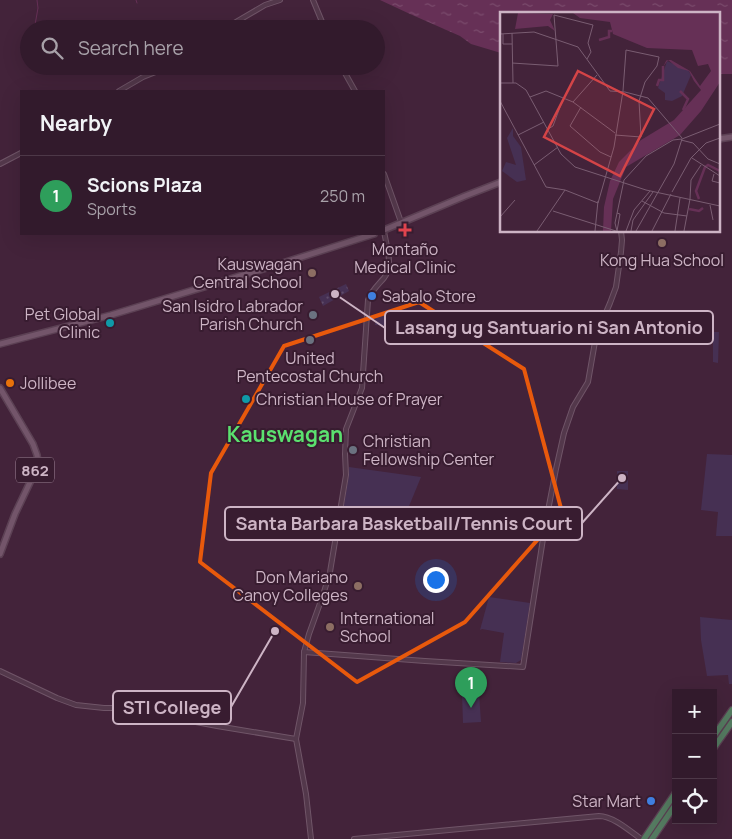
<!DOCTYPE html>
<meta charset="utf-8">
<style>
:root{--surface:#321a2c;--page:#3d2738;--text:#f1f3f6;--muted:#a8a1a9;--line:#4d3848;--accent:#ff87d8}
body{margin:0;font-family:Manrope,sans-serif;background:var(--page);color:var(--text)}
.controls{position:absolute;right:15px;bottom:15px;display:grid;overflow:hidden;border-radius:0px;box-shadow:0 5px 20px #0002}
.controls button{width:45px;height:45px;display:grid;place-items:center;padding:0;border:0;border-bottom:1px solid var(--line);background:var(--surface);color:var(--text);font:25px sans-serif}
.you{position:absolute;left:435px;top:579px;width:18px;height:18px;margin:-12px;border:4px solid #fff;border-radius:50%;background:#1a73e8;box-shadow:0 0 0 8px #1a73e833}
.badge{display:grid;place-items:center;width:32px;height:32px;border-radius:50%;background:var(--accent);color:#fff;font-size:16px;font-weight:700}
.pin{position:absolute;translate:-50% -41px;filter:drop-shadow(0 1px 2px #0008)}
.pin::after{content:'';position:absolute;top:26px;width:18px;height:15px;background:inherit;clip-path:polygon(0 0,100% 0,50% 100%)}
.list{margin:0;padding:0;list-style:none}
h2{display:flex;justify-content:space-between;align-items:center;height:65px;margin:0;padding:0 20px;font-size:21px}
h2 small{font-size:16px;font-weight:400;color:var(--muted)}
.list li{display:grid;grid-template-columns:32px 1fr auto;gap:15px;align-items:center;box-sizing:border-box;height:80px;padding:0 20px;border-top:1px solid var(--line)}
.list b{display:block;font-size:19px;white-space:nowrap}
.list p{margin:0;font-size:16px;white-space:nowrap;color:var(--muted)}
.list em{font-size:16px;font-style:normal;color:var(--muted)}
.icon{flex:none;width:28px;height:28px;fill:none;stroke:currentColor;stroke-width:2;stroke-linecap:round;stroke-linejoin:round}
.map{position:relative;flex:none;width:732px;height:839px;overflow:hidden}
.search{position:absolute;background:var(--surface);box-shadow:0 5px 20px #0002;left:20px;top:20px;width:365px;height:55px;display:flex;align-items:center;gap:12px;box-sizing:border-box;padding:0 18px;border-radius:28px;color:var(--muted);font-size:19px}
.panel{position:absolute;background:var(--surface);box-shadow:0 5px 20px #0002;left:20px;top:90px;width:365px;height:145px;border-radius:0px}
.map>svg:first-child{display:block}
</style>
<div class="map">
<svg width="732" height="839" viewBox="0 0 732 839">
<defs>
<pattern id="garden-dots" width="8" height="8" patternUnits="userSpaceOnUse" patternTransform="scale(1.25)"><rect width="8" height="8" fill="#463053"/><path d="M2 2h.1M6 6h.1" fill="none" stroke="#604c6a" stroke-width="1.8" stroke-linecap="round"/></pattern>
<pattern id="water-ripples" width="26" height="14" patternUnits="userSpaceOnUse" patternTransform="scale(1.25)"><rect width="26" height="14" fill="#663056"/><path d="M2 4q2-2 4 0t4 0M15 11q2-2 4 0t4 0" fill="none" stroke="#7b4c6d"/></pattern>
</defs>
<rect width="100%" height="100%" fill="#43233a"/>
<g fill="#463053">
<polygon points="376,314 394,315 393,326 375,325"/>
<polygon points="713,332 719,332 718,363 713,362"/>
<polygon points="707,454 732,455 732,536 716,536 718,512 701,510"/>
<polygon points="349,467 421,477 398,533 342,517 349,475"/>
<polygon points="617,471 628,471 628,490 617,489"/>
<polygon points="489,597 530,603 521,660 516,663 500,662 504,633 482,629 480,630"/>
<polygon points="700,617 732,620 732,684 729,684 728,675 707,676 701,640"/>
<polygon points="479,693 481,722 463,723 462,694"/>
</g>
<polygon fill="url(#garden-dots)" points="346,284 349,291 323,306 319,297"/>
<polygon fill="url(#water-ripples)" points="380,0 732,0 732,74 718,74 718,14 501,14 501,53 471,44 460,36 410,14"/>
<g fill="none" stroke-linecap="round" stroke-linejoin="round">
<g stroke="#663056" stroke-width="1">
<polyline points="136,0 137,3"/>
<polyline points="35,25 38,8 37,0"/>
</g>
<defs>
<g id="minor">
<polyline points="313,0 325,29"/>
<polyline points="224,29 265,5 280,0"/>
<polyline points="341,66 355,91"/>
<polyline points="119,91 143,77 171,66"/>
<polyline points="0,164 21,153"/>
<polyline points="384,174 401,222"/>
<polyline points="304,652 425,661 523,667 545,526 556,469 564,433 573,407 588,382 596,336 610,303 616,287 621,252 622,240 621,231"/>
<polyline points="0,671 57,698 76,705 104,708 148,708 158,710 180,719 217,726 296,739"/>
<path d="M 311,839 L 306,794 L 296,739 L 303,703 L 304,652 L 309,634 L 323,595 L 330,572 L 346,475 L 345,454 L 346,429 L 362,388 L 368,300 C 371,291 378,285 384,278 C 394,266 386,245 384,231"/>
<path d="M 354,839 L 599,816 C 613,816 630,831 641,839"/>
</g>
<g id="major">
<polyline points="718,139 732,137"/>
<polyline points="384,230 465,196 501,182"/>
<polyline points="0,344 111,315 270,267 374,234"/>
<polyline points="0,388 33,444 37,455 38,462 33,476 15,514 0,554"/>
</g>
<g id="highway">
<polyline points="713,737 732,710"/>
<polyline points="713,749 732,722"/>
<polyline points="644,839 676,792"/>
<polyline points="652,839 676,804"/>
</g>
</defs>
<use href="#minor" stroke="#705568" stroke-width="6"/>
<use href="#major" stroke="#5c4154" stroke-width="8"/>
<use href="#highway" stroke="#5a3f52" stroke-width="8"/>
<use href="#minor" stroke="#53384b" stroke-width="4"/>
<use href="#major" stroke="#73556a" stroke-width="5"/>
<use href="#highway" stroke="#547a60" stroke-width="5.5"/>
</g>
<path fill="none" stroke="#e8590c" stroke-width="4" stroke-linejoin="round" d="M 419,302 L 524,369 L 562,512 L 465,622 L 357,682 L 200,562 L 211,473 L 284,346 Z"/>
<path fill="#e0444e" stroke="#381c30" stroke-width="2" d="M402.5 222.5h5v5h5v5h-5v5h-5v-5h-5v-5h5z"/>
<g fill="#8d6e63" stroke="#381c30" stroke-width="2">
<circle cx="662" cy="243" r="5"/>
<circle cx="312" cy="273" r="5"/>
<circle cx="358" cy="586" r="5"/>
<circle cx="330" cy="627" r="5"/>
</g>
<g fill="#3f7fe0" stroke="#381c30" stroke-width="2">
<circle cx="372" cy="296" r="5"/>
<circle cx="651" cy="801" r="5"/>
</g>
<g fill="#6b7280" stroke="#381c30" stroke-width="2">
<circle cx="313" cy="315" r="5"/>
<circle cx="310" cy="340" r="5"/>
<circle cx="353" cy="450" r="5"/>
</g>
<g fill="#0f9aa8" stroke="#381c30" stroke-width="2">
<circle cx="110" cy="323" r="5"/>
<circle cx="246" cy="399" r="5"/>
</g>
<circle fill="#e8710a" stroke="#381c30" stroke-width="2" cx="10" cy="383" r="5"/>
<g text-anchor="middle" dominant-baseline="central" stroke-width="4" stroke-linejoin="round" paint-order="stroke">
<rect fill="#381c30" stroke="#a08698" stroke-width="1" x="16" y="457.5" width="38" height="25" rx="4"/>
<g font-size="15" font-weight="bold" fill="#cdb4c5">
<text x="35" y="470">862</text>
</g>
<g font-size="16" fill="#cdb4c5" stroke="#381c30" text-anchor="end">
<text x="405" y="249" text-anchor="middle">Montaño<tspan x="405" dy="18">Medical Clinic</tspan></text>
<text x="662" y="260" text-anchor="middle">Kong Hua School</text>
<text x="302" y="264">Kauswagan<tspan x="302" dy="18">Central School</tspan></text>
<text x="382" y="296" text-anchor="start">Sabalo Store</text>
<text x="303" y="306">San Isidro Labrador<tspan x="303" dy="18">Parish Church</tspan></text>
<text x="100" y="314">Pet Global<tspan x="100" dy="18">Clinic</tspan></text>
<text x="310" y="358" text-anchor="middle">United<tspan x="310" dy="18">Pentecostal Church</tspan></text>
<text x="20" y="383" text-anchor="start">Jollibee</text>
<text x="256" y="399" text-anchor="start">Christian House of Prayer</text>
<text x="363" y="441" text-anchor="start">Christian<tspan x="363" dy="18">Fellowship Center</tspan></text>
<text x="348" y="577">Don Mariano<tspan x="348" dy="18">Canoy Colleges</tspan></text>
<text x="340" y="618" text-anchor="start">International<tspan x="340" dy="18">School</tspan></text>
<text x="641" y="801">Star Mart</text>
</g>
<g font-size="21" font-weight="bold" fill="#5be16f" stroke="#381c30">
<text x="285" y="434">Kauswagan</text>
</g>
</g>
<g transform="translate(500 12)">
<rect width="220" height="220" fill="#43233a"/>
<path d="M 13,116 L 13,124 L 21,135 L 26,168 L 17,170 L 2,159 L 6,150 L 16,153 L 7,126 Z" fill="#463053"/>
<path d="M 167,49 L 188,58 L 191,63 L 182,84 L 172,89 L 165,88 L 165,81 L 158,76 Z" fill="#463053"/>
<path d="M 18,1 L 53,2 L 50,8 L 55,19 L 48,14 L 15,17 ZM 73,1 L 220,1 L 220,70 L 201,99 L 180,123 L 126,155 L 113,187 L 111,219 L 103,219 L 104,195 L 110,169 L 119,150 L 141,128 L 174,108 L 201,78 L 194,69 L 189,59 L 178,56 L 168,48 L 163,55 L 166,49 L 167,48 L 171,48 L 190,59 L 200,74 L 211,59 L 208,52 L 198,54 L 192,38 L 147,36 L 113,22 L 110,10 L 80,6 Z" fill="#663056"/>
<path fill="none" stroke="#663056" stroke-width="2.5" d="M 99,28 L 109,25 L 109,19 L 112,19M 157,74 L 159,68 L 163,68 L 163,54M 180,79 L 188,87 L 183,98M 199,187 L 196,179 L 205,155 L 208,153 L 220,159M 189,197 L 199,199 L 203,196"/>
<path fill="none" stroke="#7a5d72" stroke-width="1" d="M 12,21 L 13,71M 0,22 L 34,20 L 78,35 L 110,79 L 125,80 L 148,86 L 182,126M 3,22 L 3,32 L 12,32M 12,51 L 58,54 L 54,3 L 93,13 L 88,31 L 91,40 L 87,47M 0,71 L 16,71 L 26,78 L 61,142 L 75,155 L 146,178 L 220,194M 30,85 L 46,79 L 73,90 L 115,121M 0,89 L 46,175 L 65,178 L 98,191M 73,90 L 97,63M 81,95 L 70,114 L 100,140 L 111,145M 48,117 L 53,114 L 63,87M 18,123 L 44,110M 115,123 L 141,125 L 139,89 L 145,70 L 157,54 L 159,45 L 126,38 L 123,79M 181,128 L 193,131 L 208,147 L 220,152M 192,146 L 220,164M 34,153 L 58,135M 214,162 L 212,169 L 220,171M 172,180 L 191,146 L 206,131 L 220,126M 190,187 L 191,168 L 201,153M 142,189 L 164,201 L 187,204M 98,191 L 114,135 L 123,79M 210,193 L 213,208M 53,199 L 116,219M 117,201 L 120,202 L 117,219M 0,205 L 15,188M 37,219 L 65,178M 95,219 L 98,189M 117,219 L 115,211 L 124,168 L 146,144 L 173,128 L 182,127M 126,219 L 134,198 L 150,179M 131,219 L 133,208 L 153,180M 136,219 L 174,152 L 182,127 L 220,112M 152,219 L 171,182M 175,219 L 180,186M 184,219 L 190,187"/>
<path fill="#d44447" fill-opacity="0.15" stroke="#d44447" stroke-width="2.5" d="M 78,59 L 154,97 L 120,164 L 44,125 Z"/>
<rect width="220" height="220" fill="none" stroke="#cdb4c5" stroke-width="2.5"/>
</g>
<path fill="none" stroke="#cdb4c5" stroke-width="2" d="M335 294L385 328M622 478L582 523M275 631L231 707"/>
<g fill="#cdb4c5" stroke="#381c30" stroke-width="2">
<circle cx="335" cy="294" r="5"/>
<circle cx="622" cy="478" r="5"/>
<circle cx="275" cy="631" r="5"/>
</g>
<g fill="#381c30" stroke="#cdb4c5" stroke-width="2">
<rect x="385" y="311" width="328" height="33" rx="5"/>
<rect x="225" y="507" width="357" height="33" rx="5"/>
<rect x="113" y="691" width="118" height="33" rx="5"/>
</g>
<g font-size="18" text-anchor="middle" font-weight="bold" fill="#cdb4c5">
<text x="549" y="334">Lasang ug Santuario ni San Antonio</text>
<text x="404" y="530">Santa Barbara Basketball/Tennis Court</text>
<text x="172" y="714">STI College</text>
</g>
</svg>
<div class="controls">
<button>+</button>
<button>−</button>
<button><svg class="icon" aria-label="locate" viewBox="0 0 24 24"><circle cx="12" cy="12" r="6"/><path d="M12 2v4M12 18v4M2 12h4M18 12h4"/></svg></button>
</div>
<div class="you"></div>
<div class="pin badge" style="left:471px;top:708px;background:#2e9e5b">1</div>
<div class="search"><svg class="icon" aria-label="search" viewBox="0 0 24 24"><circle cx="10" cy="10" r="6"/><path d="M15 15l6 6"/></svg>Search here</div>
<section class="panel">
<h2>Nearby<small></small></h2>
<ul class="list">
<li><span class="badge" style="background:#2e9e5b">1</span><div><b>Scions Plaza</b><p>Sports</p></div><em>250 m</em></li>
</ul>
</section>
</div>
